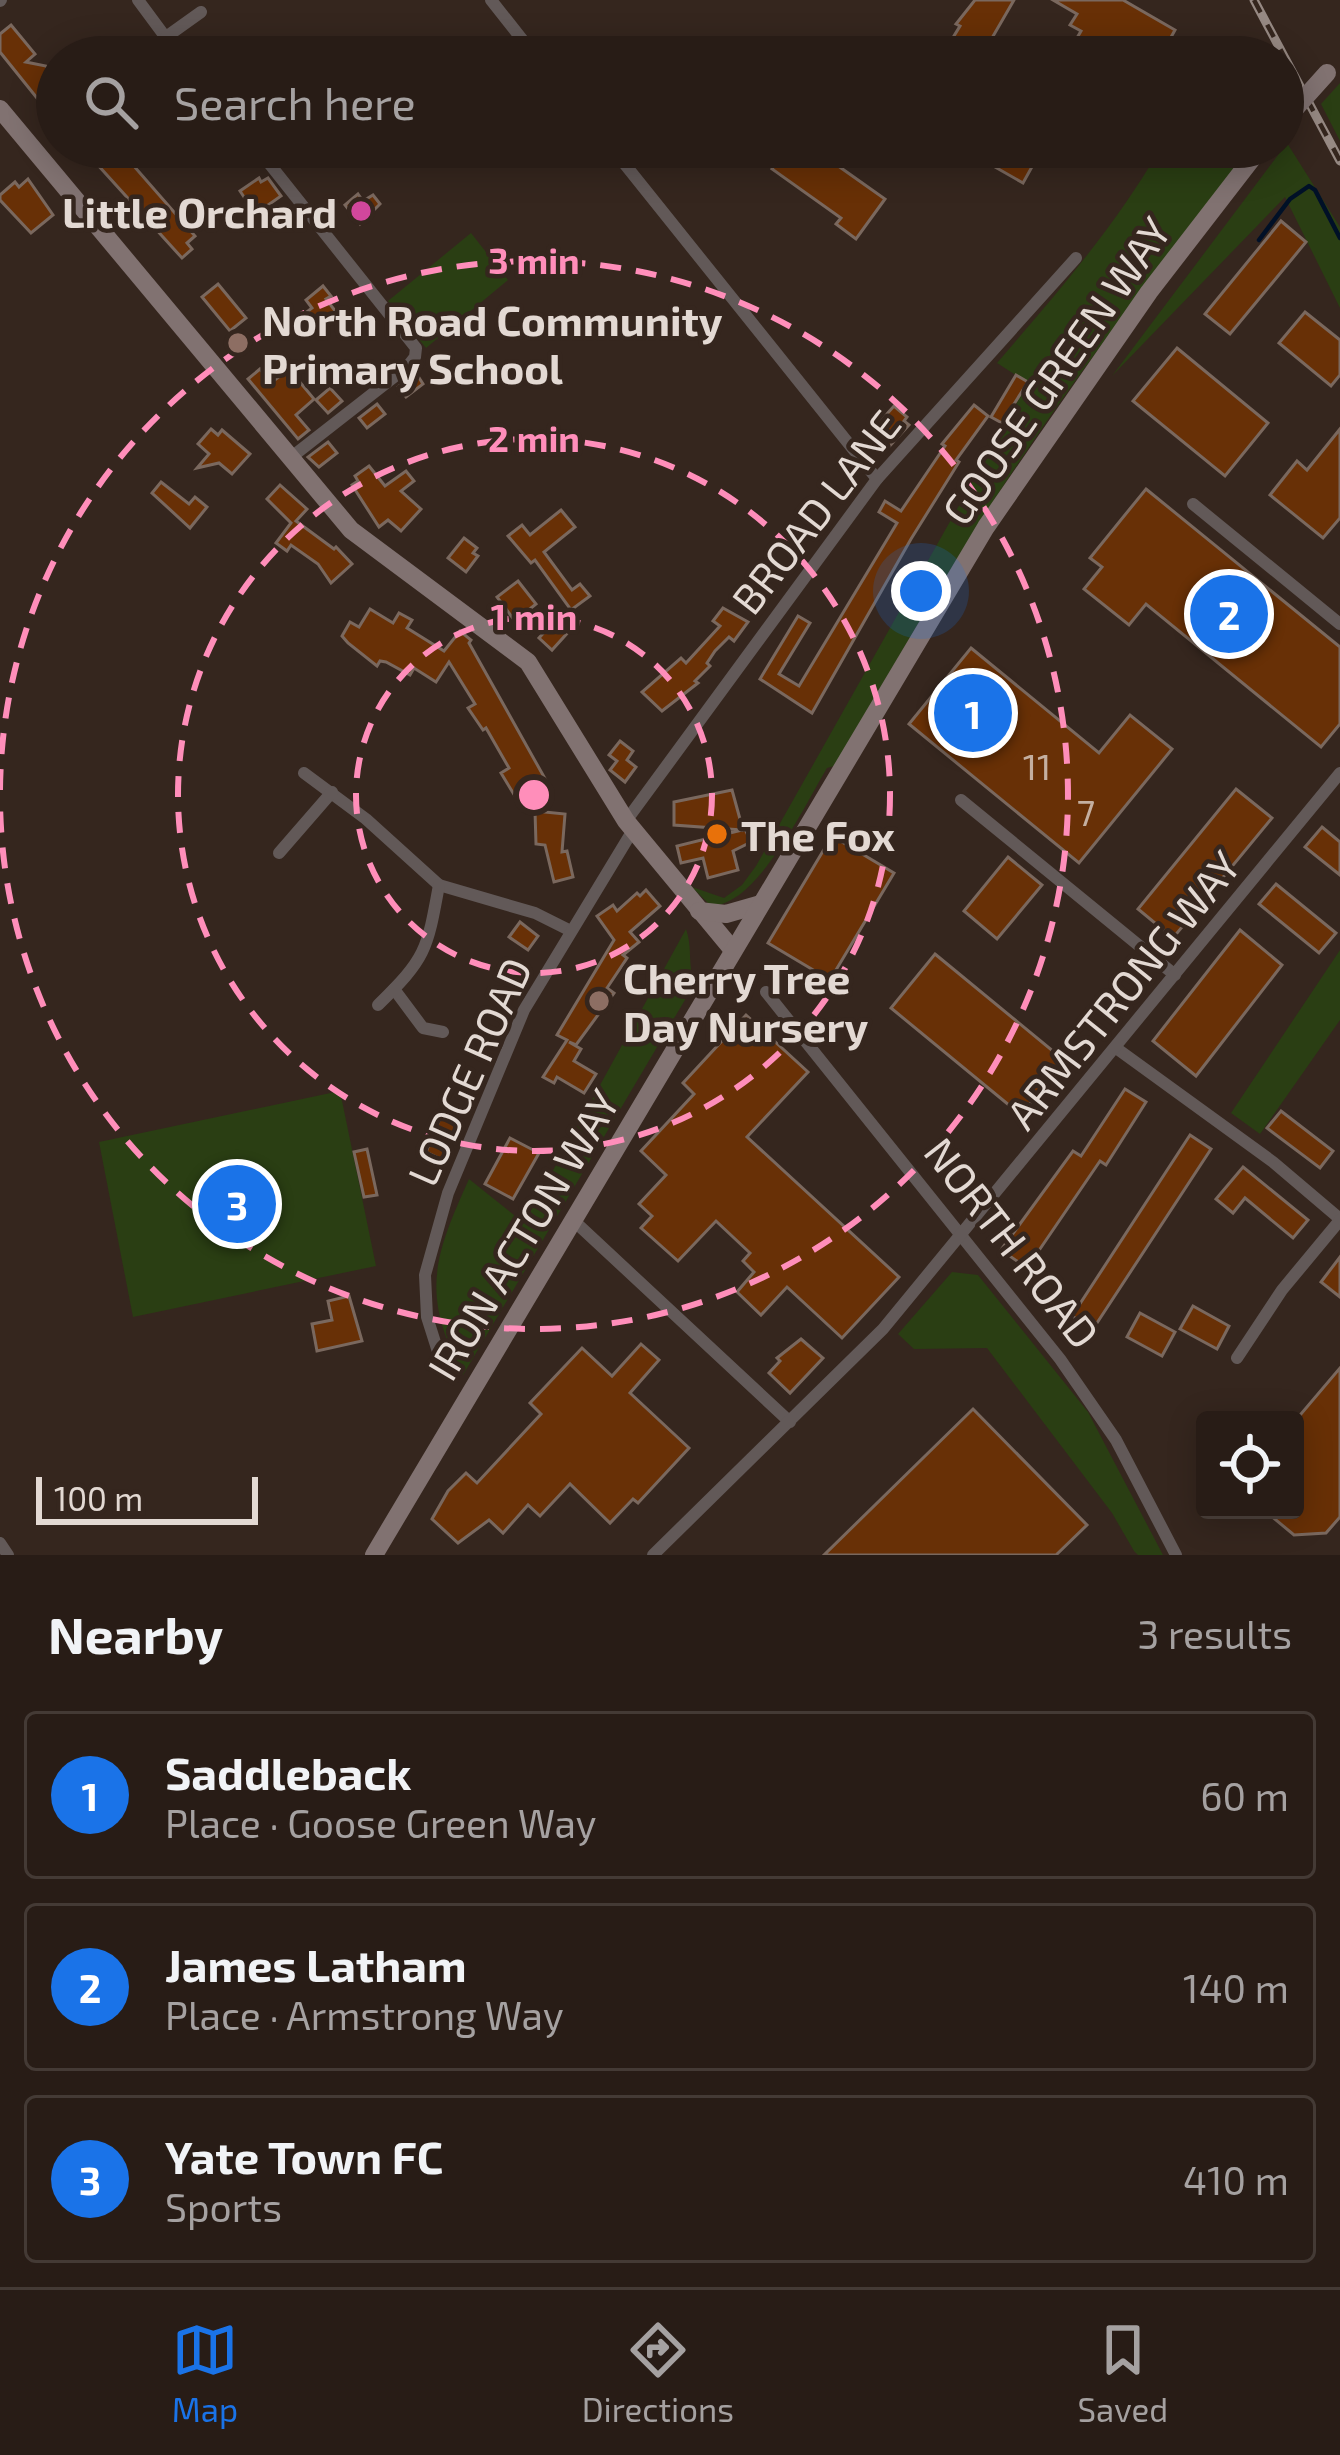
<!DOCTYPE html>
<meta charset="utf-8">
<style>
:root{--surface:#281c16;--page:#342923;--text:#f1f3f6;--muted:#a5a1a1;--line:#443a35;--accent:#1a73e8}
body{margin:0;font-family:"Exo 2",sans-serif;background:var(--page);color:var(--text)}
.controls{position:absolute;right:36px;bottom:36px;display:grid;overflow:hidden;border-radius:12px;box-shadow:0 6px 30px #0003}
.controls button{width:108px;height:108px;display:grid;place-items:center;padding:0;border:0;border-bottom:3px solid var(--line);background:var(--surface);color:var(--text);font:60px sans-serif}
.scale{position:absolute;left:36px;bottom:30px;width:222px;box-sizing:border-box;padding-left:12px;border:6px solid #e3d9d3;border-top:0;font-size:33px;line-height:42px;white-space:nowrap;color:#e3d9d3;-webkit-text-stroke:9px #35261e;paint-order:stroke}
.you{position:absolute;left:921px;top:591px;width:42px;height:42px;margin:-30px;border:9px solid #fff;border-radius:50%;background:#1a73e8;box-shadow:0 0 0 18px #1a73e833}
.badge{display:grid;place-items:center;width:78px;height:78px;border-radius:50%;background:var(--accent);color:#fff;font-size:39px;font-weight:700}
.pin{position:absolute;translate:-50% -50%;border:6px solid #fff;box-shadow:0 3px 12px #0006}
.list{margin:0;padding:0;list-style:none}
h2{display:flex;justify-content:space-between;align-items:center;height:156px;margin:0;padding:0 48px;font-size:51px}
h2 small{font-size:39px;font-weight:400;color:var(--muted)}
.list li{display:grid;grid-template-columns:78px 1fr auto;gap:36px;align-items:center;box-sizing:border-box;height:168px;margin:0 24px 24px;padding:0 24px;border:3px solid var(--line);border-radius:12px}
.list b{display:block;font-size:45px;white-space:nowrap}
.list p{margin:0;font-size:39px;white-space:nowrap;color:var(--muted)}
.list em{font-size:39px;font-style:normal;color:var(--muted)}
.icon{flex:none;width:66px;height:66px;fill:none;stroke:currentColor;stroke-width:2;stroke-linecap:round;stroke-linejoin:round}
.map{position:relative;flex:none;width:1340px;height:1555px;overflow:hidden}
.search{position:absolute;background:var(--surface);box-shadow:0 6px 30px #0003;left:36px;right:36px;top:36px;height:132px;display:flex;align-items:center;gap:30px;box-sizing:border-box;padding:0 42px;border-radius:66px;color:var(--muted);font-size:45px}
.sheet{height:732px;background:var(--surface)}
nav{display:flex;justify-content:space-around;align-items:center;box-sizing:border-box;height:168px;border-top:3px solid var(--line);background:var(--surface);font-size:33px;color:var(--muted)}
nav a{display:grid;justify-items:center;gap:6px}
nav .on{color:var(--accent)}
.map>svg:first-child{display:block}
</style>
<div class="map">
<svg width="1340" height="1555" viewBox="0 0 1340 1555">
<rect width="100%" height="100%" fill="#35261e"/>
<g fill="#2a3e13">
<polygon points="1340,83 1340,141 1321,104"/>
<polygon points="1287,143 1340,227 1340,308 1285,197 1112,376"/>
<path d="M 1161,147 L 1255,147 C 1163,261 1074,376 994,500 C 938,587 887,678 834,766 L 827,768 C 806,803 755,910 710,905 L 692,887 L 724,898 L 742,885 L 756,866 L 1028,383 L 997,363 C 1057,293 1115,227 1161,147 Z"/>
<polygon points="471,233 508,280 426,348 388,301"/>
<path d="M 686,929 C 693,949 687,964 695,983 L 463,1375 C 421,1294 433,1259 469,1179 L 524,1223 Z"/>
<polygon points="1340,950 1340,1020 1260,1134 1231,1113"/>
<polygon points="340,1091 376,1266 133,1317 99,1142"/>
<polygon points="952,1272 978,1275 1088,1412 1163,1555 1138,1555 1134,1551 1112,1513 987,1348 914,1349 898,1334"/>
</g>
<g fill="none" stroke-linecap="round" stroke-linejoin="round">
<polyline stroke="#001027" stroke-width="4.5" points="1259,240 1290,199 1309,186 1315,190 1340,238"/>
</g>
<g fill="#683006" stroke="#7a685e" stroke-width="3">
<polygon points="975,0 1014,0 981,57 960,57 946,49 960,26 956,24"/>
<polygon points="1053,0 1123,0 1175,30 1160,57 1126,57 1103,44 1095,57 1066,57 1081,31 1070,25 1077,14"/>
<polygon points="11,25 35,54 26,62 46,66 57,81 57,123 0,52 0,34"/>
<polygon points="93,147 108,147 122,160 126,157 195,236 187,243 192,249 182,258 87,153"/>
<polygon points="787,147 824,147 831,152 827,158 885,199 856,239 836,224 841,218 772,169"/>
<polygon points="1006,147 1043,147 1023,183 995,167"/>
<polygon points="259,178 261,182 268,178 281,196 261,210 258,205 252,209 240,191"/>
<polygon points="28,179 53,215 31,233 0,200 0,195 15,182 19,187"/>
<polygon points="358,194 363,201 373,195 380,204 360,224 345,205"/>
<polygon points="1281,221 1306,242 1230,334 1205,314"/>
<polygon points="218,284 246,318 230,331 202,297"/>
<polygon points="323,286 331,296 326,299 336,312 311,333 299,318 312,308 306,300"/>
<polygon points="1305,312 1340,340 1340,375 1331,386 1279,343"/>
<polygon points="1177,348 1268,423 1225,476 1133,401"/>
<polygon points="260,369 271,383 289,369 314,399 296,415 309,430 298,439 248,379"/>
<polygon points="416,373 423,384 406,397 398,387"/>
<polygon points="1016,375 1028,382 1002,423 991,417"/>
<polygon points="330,388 342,401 328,413 316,400"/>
<polygon points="377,404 385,414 367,428 359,418"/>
<polygon points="974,405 988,416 956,460 959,462 911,539 812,713 760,679 798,616 810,623 779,674 799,686 897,523 879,512 885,501 901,511 945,446 942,444"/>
<polygon points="894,406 907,417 904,421 909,425 885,451 868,435"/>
<polygon points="211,429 218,435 222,430 250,454 232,474 219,463 197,468 209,454 198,444"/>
<polygon points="1340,429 1340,518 1323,538 1270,495 1297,461 1307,470"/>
<polygon points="328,442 337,453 319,467 308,457"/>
<polygon points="369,466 385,486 406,471 414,481 401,491 421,509 401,531 388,520 379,527 352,485 358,481 355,476"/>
<polygon points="161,482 189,504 195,497 207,507 190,528 152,493"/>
<polygon points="280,485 307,509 296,521 334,549 336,547 352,564 331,583 318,564 291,545 287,551 276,543 291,523 267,499"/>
<polygon points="1146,489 1340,647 1340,724 1321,747 1146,604 1129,625 1084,589 1102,567 1090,558"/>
<polygon points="561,510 575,527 544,552 572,590 580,584 590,596 571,610 535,560 531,563 508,536 522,525 530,535"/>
<polygon points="464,538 477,548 473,553 478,556 466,572 448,558"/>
<polygon points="518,581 536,604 515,621 497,597"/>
<polygon points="723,608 748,622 734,641 729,637 715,651 707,663 710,666 695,681 698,683 662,711 642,692 681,658 686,663 720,626 713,621"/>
<polygon points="370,609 393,623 399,613 412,620 407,628 444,651 460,631 471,640 469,643 548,784 518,801 501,773 509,768 486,728 483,730 468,708 475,704 449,662 436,682 414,668 410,675 386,662 380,661 377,666 348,643 342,636 350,622 359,627"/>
<polygon points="558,617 571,629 552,650 539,638"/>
<polygon points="971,648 1099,753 1130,715 1172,749 1079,863 909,724"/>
<polygon points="620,741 633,751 627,760 636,767 625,782 610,770 617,761 609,755"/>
<polygon points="1236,789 1272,818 1173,938 1138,909"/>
<polygon points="732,790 743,830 745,829 751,842 733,851 738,870 708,878 703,858 681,863 677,846 742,830 674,825 674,802"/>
<polygon points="535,811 565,814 562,852 567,851 573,877 554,882 545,845 536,844"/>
<polygon points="1322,827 1340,842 1340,875 1305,847"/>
<polygon points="832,836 894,873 830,980 768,943"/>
<polygon points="1008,857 1042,885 997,939 964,911"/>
<polygon points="1276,884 1336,933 1319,953 1259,904"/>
<polygon points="646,890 660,906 630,932 639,942 623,955 627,958 607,988 614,993 576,1045 569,1042 581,1049 574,1061 596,1074 584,1093 557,1077 554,1083 543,1077 567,1040 557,1035 614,940 597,916 613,905 617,911 637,893 640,896"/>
<polygon points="520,922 538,936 528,950 509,937"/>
<polygon points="1240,930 1282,965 1196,1076 1153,1041"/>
<polygon points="935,954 1065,1061 1021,1115 891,1008"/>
<polygon points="746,1015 808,1072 747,1137 899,1277 842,1338 787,1287 761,1315 737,1292 754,1272 743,1261 750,1253 716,1221 678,1261 641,1228 652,1216 639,1204 666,1175 641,1151 694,1094 683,1083"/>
<polygon points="1125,1089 1146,1102 1106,1165 1100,1161 1027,1268 1001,1250 1073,1151 1081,1156"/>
<polygon points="1281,1111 1333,1151 1320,1168 1267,1128"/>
<polygon points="441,1116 459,1124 443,1160 426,1152"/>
<polygon points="1190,1135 1211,1149 1093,1329 1072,1316"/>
<polygon points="510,1138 539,1153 513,1199 485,1184"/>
<polygon points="367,1149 377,1195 364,1197 354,1152"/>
<polygon points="1243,1167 1308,1220 1293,1238 1245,1198 1233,1213 1216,1199"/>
<polygon points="1340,1257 1340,1297 1321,1282"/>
<polygon points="349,1296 362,1341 317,1351 312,1324 332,1320 328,1301"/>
<polygon points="1193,1306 1229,1326 1217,1349 1180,1329"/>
<polygon points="1140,1313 1175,1332 1162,1356 1127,1337"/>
<polygon points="801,1339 823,1358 790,1393 769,1373 780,1361 777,1358"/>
<polygon points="641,1344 659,1360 630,1393 689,1448 638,1503 633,1499 610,1523 570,1484 540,1516 528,1505 503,1533 489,1520 458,1543 432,1519 448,1491 466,1473 477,1483 541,1414 530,1403 582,1348 612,1376"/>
<polygon points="1340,1368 1340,1517 1326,1533 1294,1535 1264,1510 1295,1510 1295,1421"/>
<polygon points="973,1409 1087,1525 1056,1555 824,1555"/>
</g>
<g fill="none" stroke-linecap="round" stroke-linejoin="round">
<g stroke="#625958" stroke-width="12">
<polyline points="138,0 178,54"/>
<polyline points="491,0 536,57"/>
<polyline points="0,1 1,0"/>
<polyline points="166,37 201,12"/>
<polyline points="256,147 416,348 415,357 408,366 289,459"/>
<polyline points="611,147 877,479"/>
<polyline points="1193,504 1340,624"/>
<polyline points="304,773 366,819 439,885 535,913 571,931"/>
<polyline points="961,800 1175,975"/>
<polyline points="626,821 877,479 1076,258"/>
<polyline points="279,853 332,792"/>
<polyline points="394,989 423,1028 443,1032"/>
<polyline points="766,992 1060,1359 1116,1440 1176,1555"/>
<path d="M 378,1005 C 426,958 427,951 439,885"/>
<polyline points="1116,1048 1273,1162 1340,1219"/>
<polyline points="573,1220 790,1422"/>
<polyline points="440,1358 427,1317 425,1275 448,1193 524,1010 633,830"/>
<polyline points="1237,1358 1282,1290 1340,1220"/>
<polyline points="0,1543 8,1555"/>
<polyline points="653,1555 883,1329 1340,773"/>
</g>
<g stroke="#817271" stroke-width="18">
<polyline points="0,109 351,530 528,662 626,821 732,949"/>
<polyline points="699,911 726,914 761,904"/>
<polyline points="374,1555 986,527 1149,292 1261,147"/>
</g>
<defs>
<polyline id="rail" points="1254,0 1340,161"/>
</defs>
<use href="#rail" stroke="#968983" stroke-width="9"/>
<use href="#rail" stroke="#35261e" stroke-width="4.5" stroke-dasharray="14" stroke-linecap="butt"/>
<polyline stroke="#817271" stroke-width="18" points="1283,122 1327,73"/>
</g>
<g fill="none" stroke="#ff8eba" stroke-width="6" stroke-dasharray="21 15">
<circle cx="534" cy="795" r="178"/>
<circle cx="534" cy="795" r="356"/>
<path d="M0 790A534 534 0 1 1 0 800"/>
</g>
<circle fill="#d1479c" stroke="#35261e" stroke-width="4.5" cx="361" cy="211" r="12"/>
<g fill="#8d6e63" stroke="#35261e" stroke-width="4.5">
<circle cx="238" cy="343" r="12"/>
<circle cx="599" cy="1001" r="12"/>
</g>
<circle fill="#e8710a" stroke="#35261e" stroke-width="4.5" cx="717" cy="834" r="12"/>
<g text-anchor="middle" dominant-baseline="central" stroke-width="9" stroke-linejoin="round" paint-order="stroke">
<g font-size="36" fill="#c4afa0">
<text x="1037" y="765">11</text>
<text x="1086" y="811">7</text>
</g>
<g font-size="42" font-weight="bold" fill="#e3d9d3" stroke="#35261e" text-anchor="start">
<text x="337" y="211" text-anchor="end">Little Orchard</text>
<text x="262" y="319">North Road Community<tspan x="262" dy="48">Primary School</tspan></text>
<text x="741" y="834">The Fox</text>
<text x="623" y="977">Cherry Tree<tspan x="623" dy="48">Day Nursery</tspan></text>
</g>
<g font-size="42" fill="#e3d9d3" stroke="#35261e">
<text transform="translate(1055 370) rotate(-55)">GOOSE GREEN WAY</text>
<text transform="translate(815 511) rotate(-52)">BROAD LANE</text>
<text transform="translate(1122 989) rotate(-51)">ARMSTRONG WAY</text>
<text transform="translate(468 1071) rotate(-66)">LODGE ROAD</text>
<text transform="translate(522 1234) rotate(-59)">IRON ACTON WAY</text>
<text transform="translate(1013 1242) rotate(52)">NORTH ROAD</text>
</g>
</g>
<circle cx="534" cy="795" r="18" fill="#ff8eba" stroke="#35261e" stroke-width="6"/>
<g font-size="36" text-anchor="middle" font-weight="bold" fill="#ff8eba" stroke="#35261e" stroke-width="9" stroke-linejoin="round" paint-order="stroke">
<text x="534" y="274">3 min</text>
<text x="534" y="452">2 min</text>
<text x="534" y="630">1 min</text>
</g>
</svg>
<div class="controls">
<button><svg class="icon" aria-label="locate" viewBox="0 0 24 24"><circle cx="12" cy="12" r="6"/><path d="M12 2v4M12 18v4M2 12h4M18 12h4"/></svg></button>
</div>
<div class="scale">100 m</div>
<div class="you"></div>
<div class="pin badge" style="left:973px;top:713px">1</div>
<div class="pin badge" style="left:1229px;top:614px">2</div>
<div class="pin badge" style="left:237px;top:1204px">3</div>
<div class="search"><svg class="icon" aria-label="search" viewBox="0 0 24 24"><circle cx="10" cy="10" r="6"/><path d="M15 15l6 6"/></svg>Search here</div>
</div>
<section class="sheet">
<h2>Nearby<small>3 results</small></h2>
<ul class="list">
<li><span class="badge">1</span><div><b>Saddleback</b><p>Place · Goose Green Way</p></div><em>60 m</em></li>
<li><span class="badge">2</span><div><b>James Latham</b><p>Place · Armstrong Way</p></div><em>140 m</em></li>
<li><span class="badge">3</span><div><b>Yate Town FC</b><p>Sports</p></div><em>410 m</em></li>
</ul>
</section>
<nav>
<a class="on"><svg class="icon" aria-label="map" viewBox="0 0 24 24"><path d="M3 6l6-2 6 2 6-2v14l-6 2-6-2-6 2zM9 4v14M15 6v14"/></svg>Map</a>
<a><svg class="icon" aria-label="directions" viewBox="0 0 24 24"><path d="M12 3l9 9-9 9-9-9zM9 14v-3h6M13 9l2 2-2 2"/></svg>Directions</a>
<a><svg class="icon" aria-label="saved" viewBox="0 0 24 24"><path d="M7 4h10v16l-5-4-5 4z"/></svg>Saved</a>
</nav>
